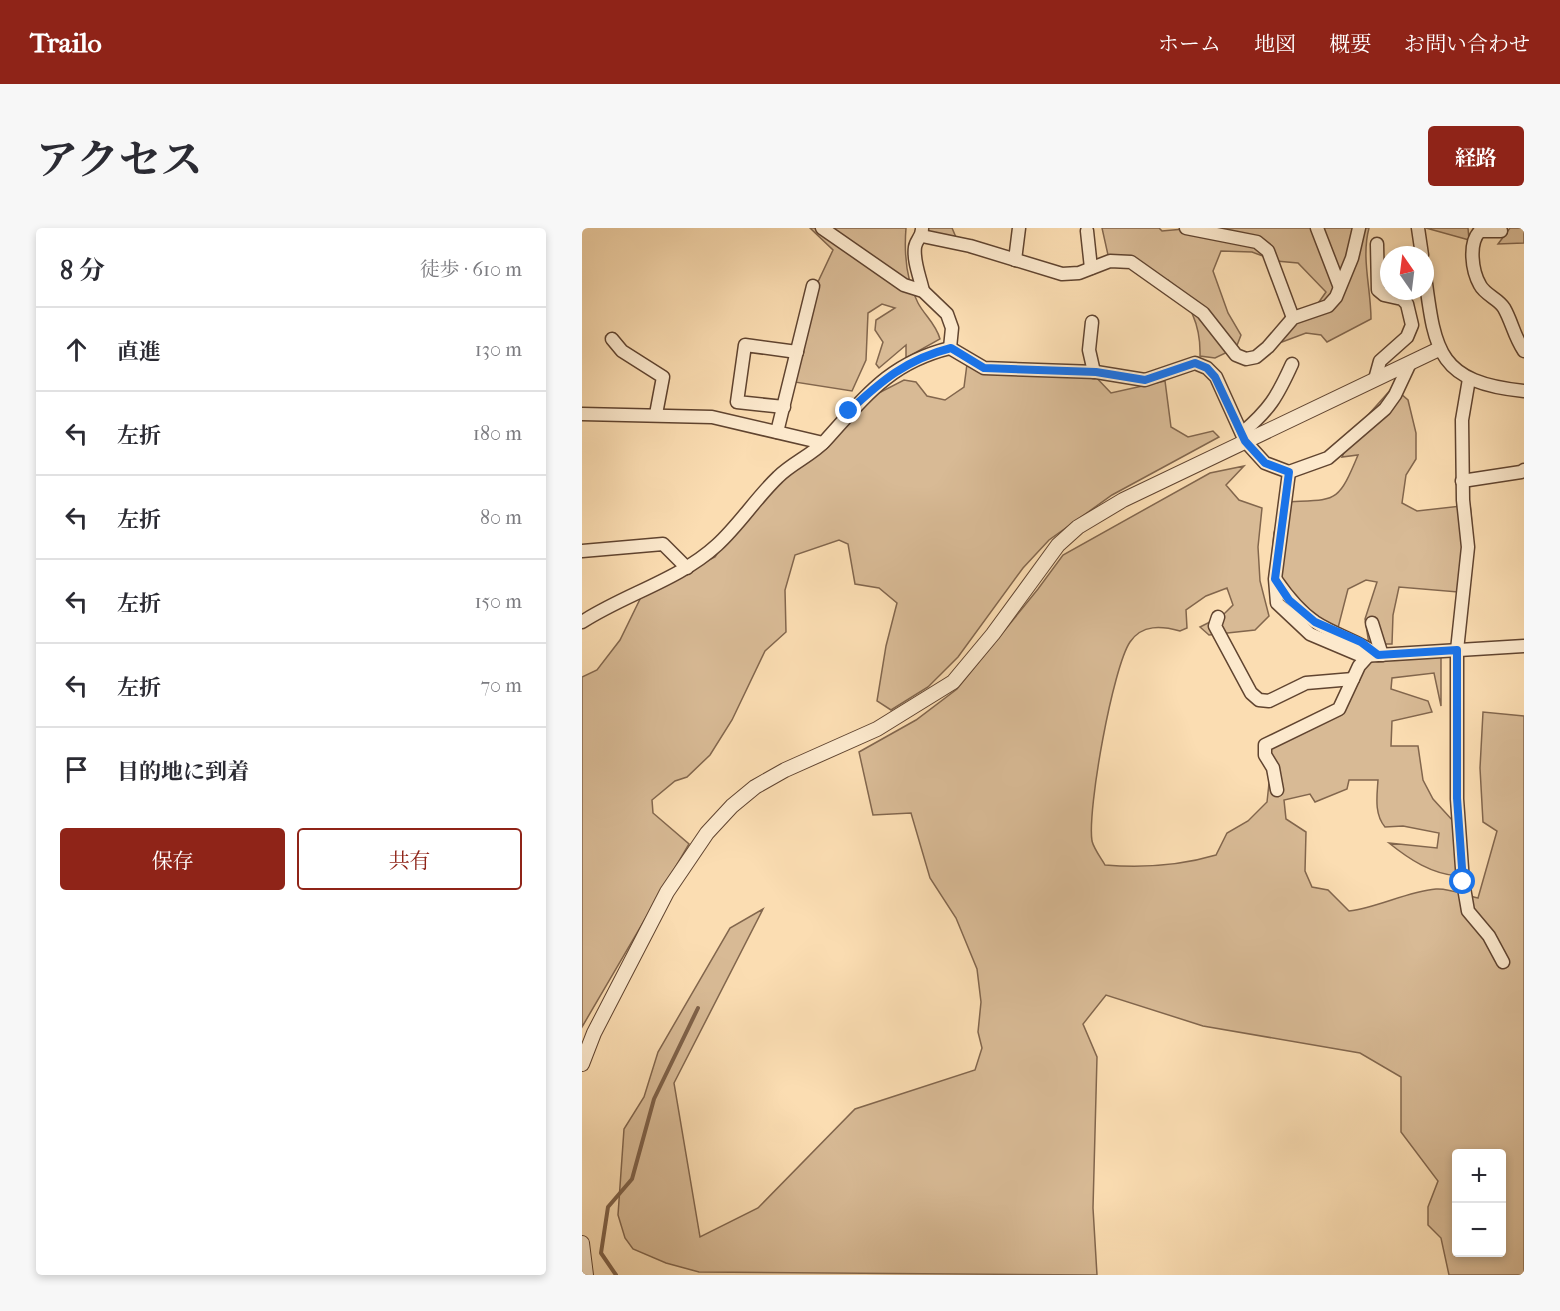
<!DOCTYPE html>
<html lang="ja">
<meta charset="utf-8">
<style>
:root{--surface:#fff;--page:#f7f7f7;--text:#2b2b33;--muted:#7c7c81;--line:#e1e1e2;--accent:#8f2418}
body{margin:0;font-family:"IM FELL French Canon","Noto Serif JP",serif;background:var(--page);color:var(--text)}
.controls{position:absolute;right:18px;bottom:18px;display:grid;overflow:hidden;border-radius:6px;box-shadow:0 3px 9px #0003}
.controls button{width:54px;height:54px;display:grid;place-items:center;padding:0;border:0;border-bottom:2px solid var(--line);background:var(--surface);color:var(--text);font:30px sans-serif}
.compass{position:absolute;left:798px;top:18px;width:54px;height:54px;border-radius:50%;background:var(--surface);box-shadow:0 3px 9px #0003;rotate:346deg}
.stop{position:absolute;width:18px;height:18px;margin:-14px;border:4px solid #1a73e8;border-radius:50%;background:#fff}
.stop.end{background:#1a73e8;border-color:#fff;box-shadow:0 2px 6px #0008}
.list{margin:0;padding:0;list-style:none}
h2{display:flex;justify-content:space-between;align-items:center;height:78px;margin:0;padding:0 24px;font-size:26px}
h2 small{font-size:20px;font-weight:400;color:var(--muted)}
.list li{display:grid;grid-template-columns:39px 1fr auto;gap:18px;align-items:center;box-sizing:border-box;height:84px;padding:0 24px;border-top:2px solid var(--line)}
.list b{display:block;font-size:22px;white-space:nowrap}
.list em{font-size:20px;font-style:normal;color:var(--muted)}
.actions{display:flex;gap:12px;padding:18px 24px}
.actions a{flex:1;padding:14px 0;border:2px solid var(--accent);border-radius:6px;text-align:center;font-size:21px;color:var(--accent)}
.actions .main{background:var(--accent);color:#fff}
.icon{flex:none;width:33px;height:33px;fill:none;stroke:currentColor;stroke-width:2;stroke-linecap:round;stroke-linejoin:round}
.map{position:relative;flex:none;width:942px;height:1047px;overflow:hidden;border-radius:6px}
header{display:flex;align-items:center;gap:36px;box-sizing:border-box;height:84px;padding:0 30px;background:var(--accent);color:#fff}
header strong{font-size:28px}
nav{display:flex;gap:33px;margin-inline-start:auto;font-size:21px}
.intro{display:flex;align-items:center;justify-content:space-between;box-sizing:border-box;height:144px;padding:0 36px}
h1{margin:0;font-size:42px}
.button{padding:15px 27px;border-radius:6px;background:var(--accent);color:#fff;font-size:21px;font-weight:700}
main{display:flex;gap:36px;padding:0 36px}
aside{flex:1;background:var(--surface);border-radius:6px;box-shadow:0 3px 9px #0003}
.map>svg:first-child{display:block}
</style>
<header>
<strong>Trailo</strong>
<nav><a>ホーム</a><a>地図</a><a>概要</a><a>お問い合わせ</a></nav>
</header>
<div class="intro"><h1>アクセス</h1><a class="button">経路</a></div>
<main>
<aside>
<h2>8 分<small>徒歩 · 610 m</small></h2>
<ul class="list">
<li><svg class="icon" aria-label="ahead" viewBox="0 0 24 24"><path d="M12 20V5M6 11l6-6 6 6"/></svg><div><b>直進</b></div><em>130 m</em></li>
<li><svg class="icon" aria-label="left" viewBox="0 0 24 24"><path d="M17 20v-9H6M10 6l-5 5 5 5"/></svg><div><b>左折</b></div><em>180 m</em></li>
<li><svg class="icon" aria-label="left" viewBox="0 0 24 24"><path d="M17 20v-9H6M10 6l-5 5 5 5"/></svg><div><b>左折</b></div><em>80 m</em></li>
<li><svg class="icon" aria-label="left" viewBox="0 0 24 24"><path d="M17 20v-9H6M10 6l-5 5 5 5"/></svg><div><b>左折</b></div><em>150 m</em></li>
<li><svg class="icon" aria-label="left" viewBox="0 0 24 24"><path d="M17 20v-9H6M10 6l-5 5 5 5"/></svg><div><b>左折</b></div><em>70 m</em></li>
<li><svg class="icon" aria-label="arrive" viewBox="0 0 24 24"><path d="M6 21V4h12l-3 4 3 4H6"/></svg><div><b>目的地に到着</b></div></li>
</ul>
<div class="actions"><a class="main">保存</a><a>共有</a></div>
</aside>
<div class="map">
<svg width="942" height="1047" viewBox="0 0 942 1047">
<rect width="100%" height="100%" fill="#fbddb2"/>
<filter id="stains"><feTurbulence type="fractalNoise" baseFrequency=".00333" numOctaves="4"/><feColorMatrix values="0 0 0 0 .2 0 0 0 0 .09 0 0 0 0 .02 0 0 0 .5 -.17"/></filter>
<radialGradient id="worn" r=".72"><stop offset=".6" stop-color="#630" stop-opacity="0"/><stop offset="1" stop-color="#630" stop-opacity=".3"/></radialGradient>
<g fill="#d8ba95" stroke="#82664d" stroke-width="1.5" fill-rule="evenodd">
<path d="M 228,0 L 324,0 C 322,25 324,52 336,75 C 343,88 354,96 358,111 L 324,130 L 324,117 L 297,140 L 294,136 L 301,114 L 293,102 L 294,92 L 313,80 L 300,76 L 286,85 L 284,132 L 270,163 L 206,153 L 235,56 L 251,22 Z"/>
<polygon points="338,0 370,0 376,14 353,8"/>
<path d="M 520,0 L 577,0 L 580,3 L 613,0 L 787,0 C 779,30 789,60 789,91 L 745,114 L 739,107 L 724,105 L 700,114 L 698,108 L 732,81 L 744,64 L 716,35 L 694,33 L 670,24 L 639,23 L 631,43 L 646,85 L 659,107 L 654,120 L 633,130 L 618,128 C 619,97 608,74 586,52 L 571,51 L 526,27 Z"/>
<polygon points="844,0 886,0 887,12"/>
<polygon points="928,0 942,0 942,15 916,16"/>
<polygon points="385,136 508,143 529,165 583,153 589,199 606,209 631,203 637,209 530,267 467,312 441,340 376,429 346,459 309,482 295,473 304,418 315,375 297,360 273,356 266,316 257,312 213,327 203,362 204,404 183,423 150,492 128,527 105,549 93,553 70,572 71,585 107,616 0,799 0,449 15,442 38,412 61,365 133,329 170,276 230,229 281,173 322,152 334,154 345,168 363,172 382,159"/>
<path d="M 811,159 L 826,172 L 834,205 L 834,231 L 824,247 L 820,275 L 835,283 L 888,277 C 893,309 886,334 876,364 L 817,359 L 811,387 L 810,416 L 787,416 L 783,391 L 795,354 L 784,352 L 766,361 L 756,400 L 709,378 L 689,338 L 692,305 L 701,274 C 754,271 755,278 776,227 L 760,229 L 771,204 Z"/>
<path d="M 662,238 L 644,257 L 657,272 L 680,280 L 676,319 L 678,353 L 687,388 L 673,402 L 627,407 L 618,399 L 640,388 L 651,377 L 645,360 L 624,368 L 604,382 L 605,400 L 598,403 C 580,398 560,396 548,414 C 531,439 505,582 510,613 C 512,621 519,630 523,637 C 561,640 597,638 634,627 L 645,605 L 666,593 L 685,574 L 688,546 L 684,519 L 727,499 L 754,476 L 791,429 L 859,426 L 859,478 L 852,445 L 810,450 L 809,461 L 846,473 L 850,484 L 810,493 L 809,518 L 836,518 L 841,552 L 851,571 L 872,594 L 876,648 C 850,646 828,632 807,615 L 855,620 L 857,605 L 821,598 L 803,599 C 792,586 795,568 796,552 L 767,552 L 765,561 L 733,574 L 728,566 L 702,572 L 704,591 L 724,604 L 723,643 L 730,659 L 746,662 L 767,683 C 797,679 824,664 854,661 C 867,660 883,667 896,670 L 915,603 L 901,594 L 898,540 L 901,484 L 942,488 L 942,1047 L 867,1047 L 859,1010 L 846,997 L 846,979 L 856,953 L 819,904 L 819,849 L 778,825 L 621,798 L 524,767 L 501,796 L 515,829 L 511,980 L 515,1047 L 117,1044 L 84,1035 L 51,1021 L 43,1010 L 36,987 L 42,901 L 62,869 L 76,824 L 148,700 L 181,681 L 92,855 L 118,1009 L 176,980 L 273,881 L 393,842 L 400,820 L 396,804 L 399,774 L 395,741 L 374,690 L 348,650 L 329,585 L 291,587 L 277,524 L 334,492 L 375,461 L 456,361 L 481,327 L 628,245 ZM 874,926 L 920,926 L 920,1024 L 874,1024 Z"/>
</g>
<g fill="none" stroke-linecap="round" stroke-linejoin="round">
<polyline stroke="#7f6249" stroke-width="4" points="34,1047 19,1025 26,979 50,951 72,871 116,780"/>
<defs>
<g id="minor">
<polyline points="240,0 322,57 341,63 365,86 370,100 368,120"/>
<polyline points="604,0 675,14 686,23 711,90"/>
<polyline points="735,0 757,57"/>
<polyline points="836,0 840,27"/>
<path d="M 340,1 C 340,9 334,12 333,19 C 331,33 338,49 341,63"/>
<polyline points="505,3 509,40"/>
<path d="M 919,3 L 898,3 C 886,15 890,43 898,57 C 903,67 917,71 922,80 C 930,94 932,108 942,123"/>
<polyline points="340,8 388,18 480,46 497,45 528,33 549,34 621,85 654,127 664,131 674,129 686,119 711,90 746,78 754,69 770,30 777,0"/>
<polyline points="433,32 437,0"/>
<path d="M 843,48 C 853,124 856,154 942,163"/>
<polyline points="510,94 507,122 512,144"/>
<polyline points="30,111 40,123 81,149 74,186"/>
<polyline points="793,151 798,133 825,109 830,97 825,76 820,71 802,67 796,62 795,16"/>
<polyline points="887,151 880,192 881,272 886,319 875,422 875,571 881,654 886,683 907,708 921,734"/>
<polyline points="202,179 155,174 163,117 215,124"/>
<polyline points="0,186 130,189 241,215"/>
<polyline points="195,204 231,58"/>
<path d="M 660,205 C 688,181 695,169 710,136"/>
<polyline points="707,244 746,230 803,181 813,167 828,135"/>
<polyline points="880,253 939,244 942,242"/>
<polyline points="0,323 81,316 105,340"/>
<path d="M 694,352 C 705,368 717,383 733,394 C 753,407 776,413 796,427"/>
<polyline points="636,389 633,398 669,465 677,472 687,473 724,455 771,451"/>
<path d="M 0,394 C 43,366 97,352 135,317 C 157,297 174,270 196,249 C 210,235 230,227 243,213 C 283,169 307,135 368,120 L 402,140 L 514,144 L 563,152 L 613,135 L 625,140 L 634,149 L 663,213 L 683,235 L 707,244 L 693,351 L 695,375 L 728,406 L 780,428 L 942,418"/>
<polyline points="790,395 800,427"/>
<polyline points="695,562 691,540 683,527 683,517 757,481 777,438 786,428"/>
</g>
<g id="tertiary">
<polyline points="0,836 12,805 85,664 125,605 150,578 173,559 203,542 295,501 371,454 411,406 476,317 496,299 541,272 857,121"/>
<polyline points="0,1015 4,1047"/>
</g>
</defs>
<use href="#minor" stroke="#604430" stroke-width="15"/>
<use href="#tertiary" stroke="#604430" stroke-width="16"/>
<use href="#minor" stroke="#fce9cd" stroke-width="12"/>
<use href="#tertiary" stroke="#fce9cd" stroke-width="14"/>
</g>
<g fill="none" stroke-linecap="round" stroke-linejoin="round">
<path stroke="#1a73e8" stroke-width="8" d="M 267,183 C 299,153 325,131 369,120 L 402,140 L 514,144 L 563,152 L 613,135 L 625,140 L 633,149 L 663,213 L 683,235 L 707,244 L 693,351 L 707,372 L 733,394 L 779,414 L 796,427 L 875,422 L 875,570 L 881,654"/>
</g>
<rect width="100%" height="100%" filter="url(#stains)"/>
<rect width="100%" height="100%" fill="url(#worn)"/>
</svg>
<div class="controls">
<button>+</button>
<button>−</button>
</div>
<svg class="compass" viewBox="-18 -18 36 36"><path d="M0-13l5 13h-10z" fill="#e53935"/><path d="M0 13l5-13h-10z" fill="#7c7c81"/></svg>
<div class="stop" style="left:881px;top:654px"></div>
<div class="stop end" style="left:267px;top:183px"></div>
</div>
</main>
